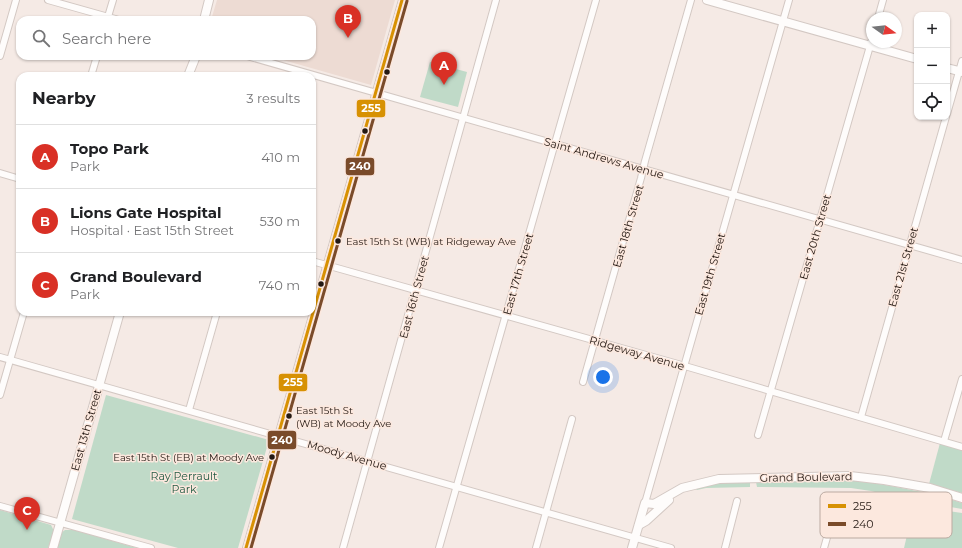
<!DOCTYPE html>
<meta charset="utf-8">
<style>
:root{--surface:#fff;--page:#f6f6f6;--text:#202124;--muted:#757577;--line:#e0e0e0;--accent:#d93025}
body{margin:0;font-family:Montserrat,sans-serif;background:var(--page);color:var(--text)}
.controls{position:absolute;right:12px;top:12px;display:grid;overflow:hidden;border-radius:8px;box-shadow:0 1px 3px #0004}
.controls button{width:36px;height:36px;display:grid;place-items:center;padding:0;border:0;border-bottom:1px solid var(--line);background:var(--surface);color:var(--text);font:20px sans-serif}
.compass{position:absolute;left:866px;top:12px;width:36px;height:36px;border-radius:50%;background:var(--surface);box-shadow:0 1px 3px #0004;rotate:105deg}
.you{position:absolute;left:603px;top:377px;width:14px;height:14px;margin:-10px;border:3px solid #fff;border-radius:50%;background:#1a73e8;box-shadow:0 0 0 6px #1a73e833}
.badge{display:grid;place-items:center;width:26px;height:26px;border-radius:50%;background:var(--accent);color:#fff;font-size:13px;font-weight:700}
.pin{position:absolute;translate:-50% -33px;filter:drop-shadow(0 1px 2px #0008)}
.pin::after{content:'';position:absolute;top:21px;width:14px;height:12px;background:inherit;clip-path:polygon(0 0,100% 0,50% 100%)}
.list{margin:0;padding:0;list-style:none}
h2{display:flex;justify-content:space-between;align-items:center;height:52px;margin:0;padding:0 16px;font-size:17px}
h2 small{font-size:13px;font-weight:400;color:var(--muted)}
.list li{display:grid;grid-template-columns:26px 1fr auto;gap:12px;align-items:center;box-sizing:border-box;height:64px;padding:0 16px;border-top:1px solid var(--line)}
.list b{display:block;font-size:15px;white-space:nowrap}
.list p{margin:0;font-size:13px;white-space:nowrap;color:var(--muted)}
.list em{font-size:13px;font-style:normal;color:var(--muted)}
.icon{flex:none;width:22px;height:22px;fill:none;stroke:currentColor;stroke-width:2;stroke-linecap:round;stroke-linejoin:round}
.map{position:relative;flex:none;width:962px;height:548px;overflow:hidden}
.search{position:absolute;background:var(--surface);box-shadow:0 1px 3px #0004;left:16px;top:16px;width:300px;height:44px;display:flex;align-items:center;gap:10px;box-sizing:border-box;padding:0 14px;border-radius:12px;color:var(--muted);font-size:15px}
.panel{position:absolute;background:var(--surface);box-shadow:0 1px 3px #0004;left:16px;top:72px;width:300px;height:244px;border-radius:12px}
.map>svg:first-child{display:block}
</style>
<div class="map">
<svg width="962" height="548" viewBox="0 0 962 548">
<rect width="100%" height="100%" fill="#f5eae5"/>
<polygon fill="#eddbd3" points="217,0 395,0 371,85 269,56 312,56 312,20 211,20"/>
<g fill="#c0dac8">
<polygon points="430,62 467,72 458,107 420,97"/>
<polygon points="106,395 269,440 238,548 178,548 72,519"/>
<polygon points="940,443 962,449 962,493 929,484"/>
<path d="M 848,478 C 886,486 925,490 962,503 L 962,509 L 899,498 L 871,491 L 851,488 L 757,487 L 756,482 Z"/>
<polygon points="750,482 750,487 706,488 697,490 696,489 713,483"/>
<polygon points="914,506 962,513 962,548 904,548"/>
<polygon points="0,510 51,525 54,531 48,548 0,548"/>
<polygon points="65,530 74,530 137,548 57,548 61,533"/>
</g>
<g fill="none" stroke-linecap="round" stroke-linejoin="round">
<defs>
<g id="minor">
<polyline points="48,0 119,20"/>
<polyline points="878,18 883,0"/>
<polyline points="107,20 113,0"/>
<polyline points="0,56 16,0"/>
<polyline points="247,56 962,260"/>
<polyline points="91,76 97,56"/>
<polyline points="947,114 962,61"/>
<polyline points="0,173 20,179"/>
<polyline points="312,261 678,364 962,447"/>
<polyline points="0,357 671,548"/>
<polyline points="583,382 641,178 645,161 691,0"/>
<polyline points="0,395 24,312"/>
<polyline points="189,410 217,312"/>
<polyline points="861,417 946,117"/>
<polyline points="758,435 872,39"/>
<polyline points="944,441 962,379"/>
<polyline points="645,503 789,0"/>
<polyline points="0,506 151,548"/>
<polyline points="246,548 402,0"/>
<polyline points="343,548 496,0"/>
<polyline points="439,548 596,0"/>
<polyline points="536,548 572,419"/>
<polyline points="725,548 737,501"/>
<polyline points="824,548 830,527"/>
</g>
<g id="tertiary">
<polyline points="707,0 917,59"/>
<polyline points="204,20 209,0"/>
<polyline points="947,68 962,72"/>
<polyline points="188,76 196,56"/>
<polyline points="639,525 646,521 669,500"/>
<polyline points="53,548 120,312"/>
<polyline points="632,548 645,503 654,504 682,488 719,479 850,476 884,480 930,488 962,498"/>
</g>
</defs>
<use href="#minor" stroke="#d3c8c3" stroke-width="8"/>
<use href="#tertiary" stroke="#d3c8c3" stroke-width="10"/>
<use href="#minor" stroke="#fefcfb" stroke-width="6"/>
<use href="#tertiary" stroke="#fefcfb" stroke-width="8"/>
<defs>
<polyline id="bus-1" points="246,548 402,0"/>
<polyline id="bus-2" points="251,548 407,1"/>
</defs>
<use href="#bus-1" stroke="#fce8de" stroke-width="6"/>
<use href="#bus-2" stroke="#fce8de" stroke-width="6"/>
<use href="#bus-1" stroke="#d79103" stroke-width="3"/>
<use href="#bus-2" stroke="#7a4b2a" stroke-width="3"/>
</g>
<g fill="#241913" stroke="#fce8de" stroke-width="1.5">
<circle cx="387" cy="72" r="3.5"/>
<circle cx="365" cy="131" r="3.5"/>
<circle cx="338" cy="241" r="3.5"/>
<circle cx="321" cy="284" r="3.5"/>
<circle cx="289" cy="416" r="3.5"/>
<circle cx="272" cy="457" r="3.5"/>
</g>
<g text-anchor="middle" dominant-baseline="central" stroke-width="3" stroke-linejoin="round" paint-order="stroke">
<g font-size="10" fill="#241913" stroke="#fce8de" text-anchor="start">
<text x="346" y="241">East 15th St (WB) at Ridgeway Ave</text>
<text x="296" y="410">East 15th St<tspan x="296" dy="13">(WB) at Moody Ave</tspan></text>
<text x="264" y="457" text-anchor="end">East 15th St (EB) at Moody Ave</text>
</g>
<g font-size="11" fill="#241913" stroke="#fce8de">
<text transform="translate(604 158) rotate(16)">Saint Andrews Avenue</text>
<text transform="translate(628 226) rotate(-74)">East 18th Street</text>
<text transform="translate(815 237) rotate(-74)">East 20th Street</text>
<text transform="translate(903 267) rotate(-74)">East 21st Street</text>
<text transform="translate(518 274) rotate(-74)">East 17th Street</text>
<text transform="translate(710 274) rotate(-74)">East 19th Street</text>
<text transform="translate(414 297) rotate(-75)">East 16th Street</text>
<text transform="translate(637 353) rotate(16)">Ridgeway Avenue</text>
<text transform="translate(86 430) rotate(-74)">East 13th Street</text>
<text transform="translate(347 455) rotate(16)">Moody Avenue</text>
<text transform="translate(806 477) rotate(-1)">Grand Boulevard</text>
</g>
<g font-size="11" fill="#225b43" stroke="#fce8de">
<text x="184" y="476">Ray Perrault<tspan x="184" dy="13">Park</tspan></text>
</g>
</g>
<rect x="820" y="492" width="132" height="46" rx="6" fill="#fce8de" stroke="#bbaaa1" stroke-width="1"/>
<rect x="828" y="504" width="18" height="4" fill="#d79103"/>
<rect x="828" y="522" width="18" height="4" fill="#7a4b2a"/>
<g font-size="11" fill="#241913">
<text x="853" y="510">255</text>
<text x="853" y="528">240</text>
</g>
<g stroke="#fce8de" stroke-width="1.5">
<rect x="356" y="99" width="30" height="19" rx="4" fill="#d79103"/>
<rect x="345" y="157" width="30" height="19" rx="4" fill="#7a4b2a"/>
<rect x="278" y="373" width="30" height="19" rx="4" fill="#d79103"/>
<rect x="267" y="430" width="30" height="20" rx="4" fill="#7a4b2a"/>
</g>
<g font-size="11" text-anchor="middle" font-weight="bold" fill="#fff">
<text x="371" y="112">255</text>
<text x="360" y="170">240</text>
<text x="293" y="386">255</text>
<text x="282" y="444">240</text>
</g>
</svg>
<div class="controls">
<button>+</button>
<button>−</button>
<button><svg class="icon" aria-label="locate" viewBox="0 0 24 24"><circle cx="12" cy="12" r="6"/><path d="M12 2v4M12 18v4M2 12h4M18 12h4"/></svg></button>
</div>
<svg class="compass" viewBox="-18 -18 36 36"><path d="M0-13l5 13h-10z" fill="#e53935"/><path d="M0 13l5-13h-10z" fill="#757577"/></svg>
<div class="you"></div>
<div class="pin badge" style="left:444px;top:85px">A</div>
<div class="pin badge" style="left:348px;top:38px">B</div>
<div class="pin badge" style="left:27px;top:530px">C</div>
<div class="search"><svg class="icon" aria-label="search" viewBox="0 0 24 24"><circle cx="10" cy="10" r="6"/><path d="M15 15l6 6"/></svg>Search here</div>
<section class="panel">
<h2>Nearby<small>3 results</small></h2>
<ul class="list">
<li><span class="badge">A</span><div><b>Topo Park</b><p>Park</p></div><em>410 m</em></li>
<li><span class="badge">B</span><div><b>Lions Gate Hospital</b><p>Hospital · East 15th Street</p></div><em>530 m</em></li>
<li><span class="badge">C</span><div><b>Grand Boulevard</b><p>Park</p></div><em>740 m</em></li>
</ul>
</section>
</div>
